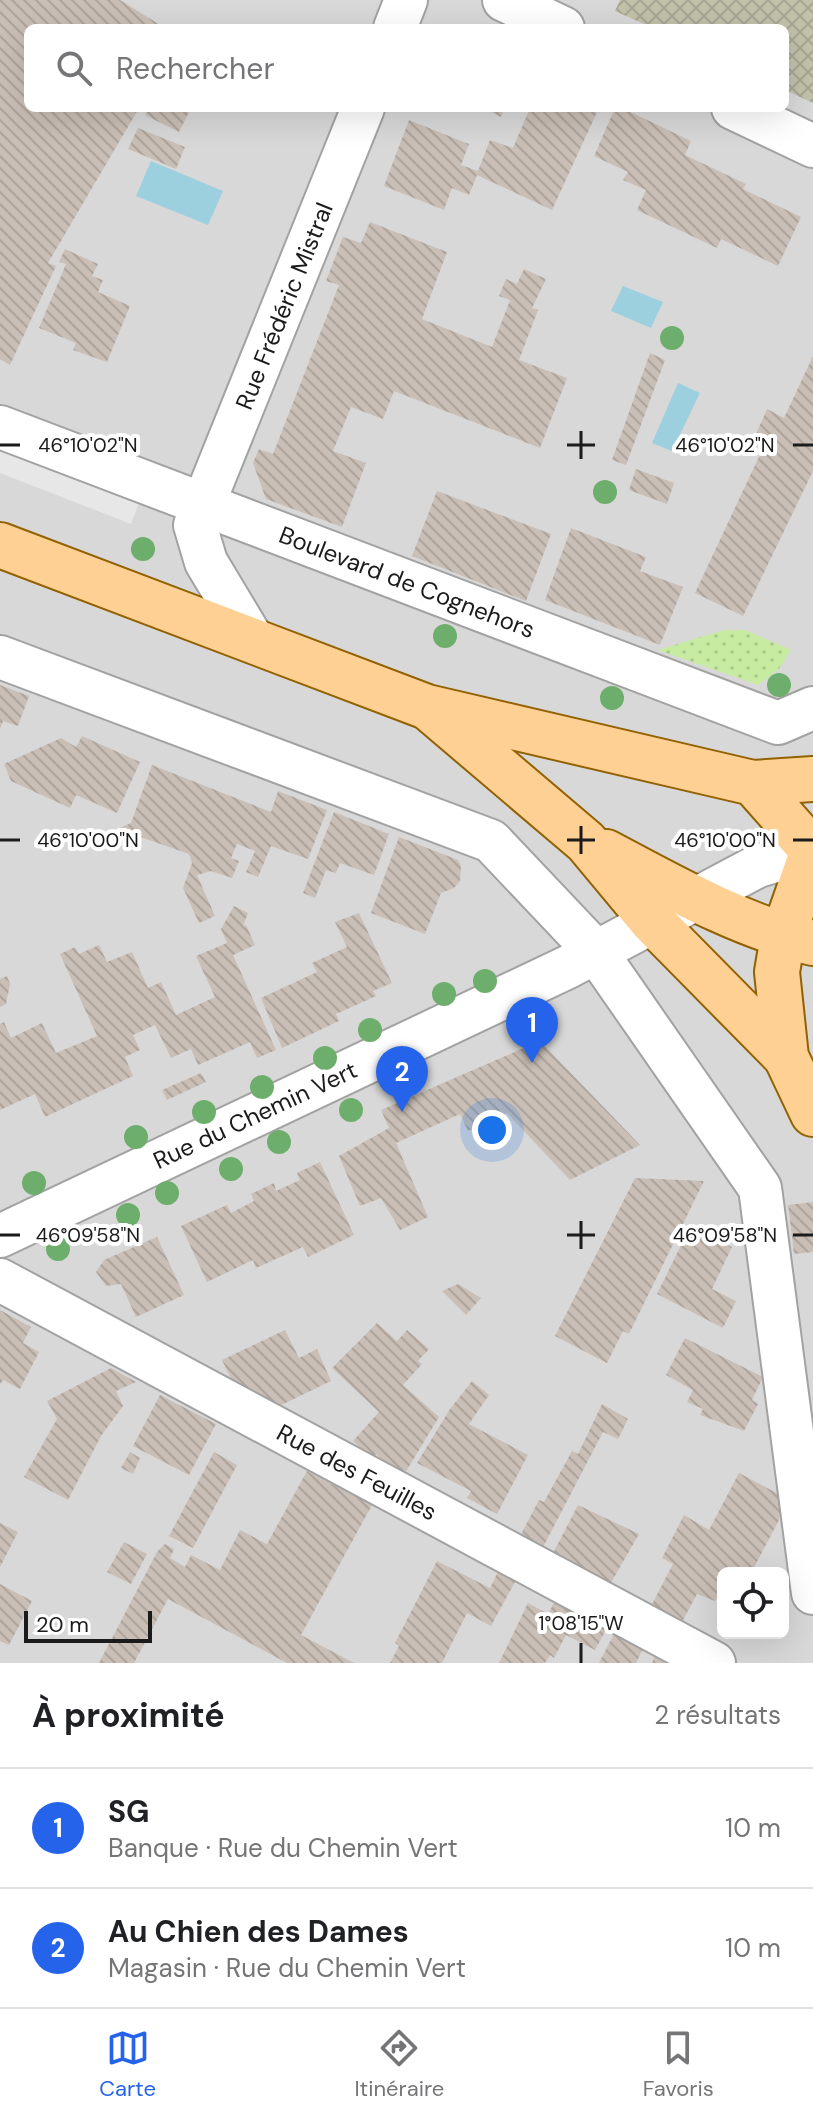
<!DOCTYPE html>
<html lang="fr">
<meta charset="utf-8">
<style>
:root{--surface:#fff;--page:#f6f6f6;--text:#202124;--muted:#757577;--line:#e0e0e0;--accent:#2563eb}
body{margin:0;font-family:"DM Sans",sans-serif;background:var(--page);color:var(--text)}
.controls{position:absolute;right:24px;bottom:24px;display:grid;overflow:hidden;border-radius:12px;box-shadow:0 8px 32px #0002}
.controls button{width:72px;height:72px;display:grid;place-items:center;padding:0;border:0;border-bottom:2px solid var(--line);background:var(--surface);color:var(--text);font:40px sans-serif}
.scale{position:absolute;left:24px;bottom:20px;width:128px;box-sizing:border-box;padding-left:8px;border:4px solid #1b1b1b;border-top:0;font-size:22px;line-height:28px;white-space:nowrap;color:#1b1b1b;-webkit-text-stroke:6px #fff;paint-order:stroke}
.you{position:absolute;left:492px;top:1130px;width:28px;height:28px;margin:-20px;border:6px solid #fff;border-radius:50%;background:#1a73e8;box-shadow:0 0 0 12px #1a73e833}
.badge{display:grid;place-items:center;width:52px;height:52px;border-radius:50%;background:var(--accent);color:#fff;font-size:26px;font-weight:700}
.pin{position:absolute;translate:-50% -66px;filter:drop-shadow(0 2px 4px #0008)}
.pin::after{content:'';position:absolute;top:42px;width:28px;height:24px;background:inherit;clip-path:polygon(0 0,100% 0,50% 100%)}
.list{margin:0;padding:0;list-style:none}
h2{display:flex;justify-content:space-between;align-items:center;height:104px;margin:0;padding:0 32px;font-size:34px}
h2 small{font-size:26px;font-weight:400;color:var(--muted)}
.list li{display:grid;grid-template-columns:52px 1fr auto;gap:24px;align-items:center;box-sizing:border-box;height:120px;padding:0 32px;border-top:2px solid var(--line)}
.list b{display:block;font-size:30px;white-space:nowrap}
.list p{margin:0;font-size:26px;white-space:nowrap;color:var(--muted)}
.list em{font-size:26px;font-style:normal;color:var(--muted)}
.icon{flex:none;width:44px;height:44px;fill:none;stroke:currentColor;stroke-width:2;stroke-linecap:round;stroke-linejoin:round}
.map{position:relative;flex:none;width:813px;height:1663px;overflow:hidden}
.search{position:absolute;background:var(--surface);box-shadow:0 8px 32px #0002;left:24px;right:24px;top:24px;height:88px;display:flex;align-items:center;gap:20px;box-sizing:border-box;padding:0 28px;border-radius:12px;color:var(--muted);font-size:30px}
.sheet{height:344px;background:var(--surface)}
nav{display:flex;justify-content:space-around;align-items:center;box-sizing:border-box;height:112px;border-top:2px solid var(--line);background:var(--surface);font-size:22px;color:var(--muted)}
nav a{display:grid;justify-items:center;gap:4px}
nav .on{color:var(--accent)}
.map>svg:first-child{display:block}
</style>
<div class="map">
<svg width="813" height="1663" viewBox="0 0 813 1663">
<defs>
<pattern id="construction-cross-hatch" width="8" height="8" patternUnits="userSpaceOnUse" patternTransform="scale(2)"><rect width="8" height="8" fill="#c2c2ab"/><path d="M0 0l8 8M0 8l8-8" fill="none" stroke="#a6a693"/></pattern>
<pattern id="grass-dots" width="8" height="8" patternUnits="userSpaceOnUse" patternTransform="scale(2)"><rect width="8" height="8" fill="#c7eca1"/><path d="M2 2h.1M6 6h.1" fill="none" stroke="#aaca8a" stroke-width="1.8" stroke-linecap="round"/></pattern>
<pattern id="building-back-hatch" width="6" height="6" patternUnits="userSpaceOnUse" patternTransform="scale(2)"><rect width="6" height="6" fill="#cabfb6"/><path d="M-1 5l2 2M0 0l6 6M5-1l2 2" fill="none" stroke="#ada49c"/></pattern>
</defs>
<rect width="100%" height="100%" fill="#eee9e0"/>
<path fill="#d9d8d8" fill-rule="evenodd" d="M 0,0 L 813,0 L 813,1663 L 0,1663 ZM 28,28 L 785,28 L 785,108 L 28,108 ZM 723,1573 L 783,1573 L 783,1633 L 723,1633 Z"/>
<polygon fill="url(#construction-cross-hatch)" points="620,0 813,0 813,103 785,90 785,28 653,28 615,11"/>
<polygon fill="url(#grass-dots)" points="724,630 745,630 791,650 779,669 758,685 658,650"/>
<polygon fill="#e7e7e7" points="0,441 142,495 131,524 0,473"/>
<g fill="#9dd0df">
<polygon points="151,161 223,191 208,225 136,196"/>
<polygon points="623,286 663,302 651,328 611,311"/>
<polygon points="678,383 700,393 672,451 652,443"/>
</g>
<g fill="url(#building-back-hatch)">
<polygon points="0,0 120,0 165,28 28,28 28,108 139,108 48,263 56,266 10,365 0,359"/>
<polygon points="149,108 191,108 179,132 145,115"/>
<polygon points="483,108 505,108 501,117"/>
<polygon points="530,108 598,110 552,210 477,175 469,195 452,188 444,210 384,186 409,120 469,144 461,165 478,171 490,140 513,148"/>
<polygon points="615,108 622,108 691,141 685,155 746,184 743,189 801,217 778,266 721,239 717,248 637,210 646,190 623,180 628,172 594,156"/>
<polygon points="138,128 185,147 176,169 128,149"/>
<polygon points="370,222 447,252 422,319 492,347 510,300 499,296 506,279 517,284 524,269 546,279 532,308 538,310 519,360 567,378 540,448 394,391 383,419 351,407 333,451 366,463 342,527 266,499 253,463 259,449 273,454 339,285 326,281 343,237 361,243"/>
<polygon points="65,249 98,264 92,276 103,280 98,292 130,306 107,362 73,350 76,343 39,328 66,264 59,262"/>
<polygon points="650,353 665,360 626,465 612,460"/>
<polygon points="813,356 813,471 743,616 695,593 764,446 753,441 767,409 784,418"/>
<polygon points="636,469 674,483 667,504 629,490"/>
<polygon points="437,491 551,534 526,601 412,556"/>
<polygon points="571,528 646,557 640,571 683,587 660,645 545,600"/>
<polygon points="0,685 29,696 18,726 3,721 0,729"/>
<polygon points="82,736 140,762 117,813 76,795 70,808 11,781 4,764 61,738 76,747"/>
<polygon points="152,765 271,812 278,791 327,810 308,859 271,846 258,877 246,872 255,851 237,844 231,858 239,861 232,878 211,871 197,875 215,916 199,923 183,888 192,863 189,854 118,829 131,823"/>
<polygon points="334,812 389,834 374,875 340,863 336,873 326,870 315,898 303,893"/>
<polygon points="399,837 458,860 461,866 460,881 454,888 441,893 425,934 371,913"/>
<polygon points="234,906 248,913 243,926 246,925 255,945 233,955 276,1050 257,1058 250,1042 198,1065 191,1049 171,1058 155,1025 133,1035 140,1050 125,1057 133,1076 45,1117 35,1094 0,1110 0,1024 4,1022 11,1038 42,1023 56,1053 97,1036 60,954 75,947 79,954 99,945 107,962 132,952 148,988 161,982 176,1015 215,997 196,956 227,943 221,929"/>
<polygon points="359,913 392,983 373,991 376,996 336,1014 339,1021 282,1048 261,998 317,972 312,963 347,947 335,922"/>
<polygon points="7,976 10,984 6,1004 0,1007 0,979"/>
<polygon points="540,1041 640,1145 570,1180 507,1113 468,1131 460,1114 396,1143 428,1217 400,1230 381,1198 360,1206 339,1156 389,1128 381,1110"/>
<polygon points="201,1073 206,1082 167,1100 162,1090"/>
<polygon points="320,1162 354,1235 308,1257 303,1247 256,1268 253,1260 207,1282 181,1226 227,1205 231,1213 254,1201 251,1194 274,1183 276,1191 300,1180 297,1173"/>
<polygon points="635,1178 704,1181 629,1334 623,1331 607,1363 555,1336"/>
<polygon points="813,1202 813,1252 794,1254 788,1205"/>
<polygon points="690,1227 732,1247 712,1289 736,1301 723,1328 657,1294"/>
<polygon points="157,1237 184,1295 136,1317 121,1284 106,1286 96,1272 104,1260"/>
<polygon points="458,1284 481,1298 466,1315 442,1291"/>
<polygon points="0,1310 31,1327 23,1343 39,1352 20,1389 3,1380 0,1385"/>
<polygon points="377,1323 397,1341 407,1330 429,1349 418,1361 422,1364 403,1385 439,1417 402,1478 376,1454 372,1458 353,1441 379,1412 332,1368"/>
<polygon points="285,1330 299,1358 317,1349 331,1381 271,1410 235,1387 222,1360"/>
<polygon points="685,1338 763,1377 752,1400 758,1404 744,1431 700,1415 703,1409 687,1402 693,1390 666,1375"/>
<polygon points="111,1368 136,1382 116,1391 123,1406 101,1436 68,1500 24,1477 57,1419 47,1401"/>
<polygon points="472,1381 489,1395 469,1424 528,1455 497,1514 467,1498 471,1491 417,1463 450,1409"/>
<polygon points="160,1395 216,1424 189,1475 133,1446"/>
<polygon points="602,1404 628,1419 618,1439 603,1432 541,1551 518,1540 539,1500 544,1502 572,1451 578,1454"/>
<polygon points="130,1452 140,1458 133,1474 121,1468"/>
<polygon points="214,1452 237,1465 193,1548 169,1536"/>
<polygon points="307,1471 372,1505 301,1635 354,1663 287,1663 168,1599 134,1663 99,1663 157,1552 165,1544 174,1549 170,1558 185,1567 191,1555 220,1570 240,1530 267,1544"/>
<polygon points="739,1473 782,1496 779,1520 751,1573 723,1573 723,1590 715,1601 697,1594 681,1624 650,1608 673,1564 662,1558 684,1515 709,1530"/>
<polygon points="578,1505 639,1534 608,1588 550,1559"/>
<polygon points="0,1523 18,1532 0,1567"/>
<polygon points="124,1542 147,1554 131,1584 107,1572"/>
<polygon points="437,1561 490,1588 498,1572 516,1580 491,1626 467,1613 442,1663 390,1663 399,1646 395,1643"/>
<polygon points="0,1584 32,1601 9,1645 0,1641"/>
<polygon points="555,1601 607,1628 595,1650 566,1635 554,1658 550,1655 545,1663 499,1663 528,1603 548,1614"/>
<polygon points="615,1632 644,1647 636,1663 599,1663"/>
<polygon points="656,1654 674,1663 652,1663"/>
</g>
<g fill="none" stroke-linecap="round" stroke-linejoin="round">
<defs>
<g id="street">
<polyline points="504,0 563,28"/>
<polyline points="395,28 406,0"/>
<polyline points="733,108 813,146"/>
<polyline points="0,427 778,723 813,708"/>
<polyline points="254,642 206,562 195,525 363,108"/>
<polyline points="0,657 491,841 596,952 760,1188 813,1593"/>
<polyline points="0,1236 568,967 758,866 813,850"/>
<polyline points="0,1280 714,1663"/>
</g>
<g id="primary">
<polyline points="0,545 427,707 753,783 813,851"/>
<polyline points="432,711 586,842 651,920 786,1057"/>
<polyline points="753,783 813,779"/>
<polyline points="813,850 783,936 777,972 786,1057 813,1114"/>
<path d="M 606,852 C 672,887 740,926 813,943"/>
</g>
</defs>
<use href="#street" stroke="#a2a2a2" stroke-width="46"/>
<use href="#primary" stroke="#926100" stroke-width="48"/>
<use href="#street" stroke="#fff" stroke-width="42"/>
<use href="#primary" stroke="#ffd093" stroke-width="44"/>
</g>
<g fill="#6dae6c">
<circle cx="672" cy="338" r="12"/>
<circle cx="605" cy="492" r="12"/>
<circle cx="143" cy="549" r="12"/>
<circle cx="445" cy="636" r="12"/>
<circle cx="779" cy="685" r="12"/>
<circle cx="612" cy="698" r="12"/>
<circle cx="485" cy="981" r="12"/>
<circle cx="444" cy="994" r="12"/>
<circle cx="370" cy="1030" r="12"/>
<circle cx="325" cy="1058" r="12"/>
<circle cx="262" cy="1087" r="12"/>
<circle cx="351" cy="1110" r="12"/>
<circle cx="204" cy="1112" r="12"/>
<circle cx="136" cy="1137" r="12"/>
<circle cx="279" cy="1142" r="12"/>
<circle cx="231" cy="1169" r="12"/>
<circle cx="34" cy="1183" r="12"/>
<circle cx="167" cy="1193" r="12"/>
<circle cx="128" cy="1215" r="12"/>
<circle cx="58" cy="1249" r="12"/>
</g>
<path fill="none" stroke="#1b1b1b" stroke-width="3" d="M 581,431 L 581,459M 0,445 L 20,445M 567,445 L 595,445M 793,445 L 813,445M 581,826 L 581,854M 0,840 L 20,840M 567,840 L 595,840M 793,840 L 813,840M 581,1221 L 581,1249M 0,1235 L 20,1235M 567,1235 L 595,1235M 793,1235 L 813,1235M 581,1643 L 581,1663"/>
<g text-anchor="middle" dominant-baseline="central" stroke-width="8" stroke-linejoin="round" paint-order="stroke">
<g font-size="24" fill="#1b1b1b" stroke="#fff">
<text transform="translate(284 306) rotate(-68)">Rue Frédéric Mistral</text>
<text transform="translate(407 582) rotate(21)">Boulevard de Cognehors</text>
<text transform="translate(255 1115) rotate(-25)">Rue du Chemin Vert</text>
<text transform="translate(357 1472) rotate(28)">Rue des Feuilles</text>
</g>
</g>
<g font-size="20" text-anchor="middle" fill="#1b1b1b" stroke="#fff" stroke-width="8" stroke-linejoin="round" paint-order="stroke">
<text x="88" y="452">46°10'02"N</text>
<text x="725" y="452">46°10'02"N</text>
<text x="88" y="847">46°10'00"N</text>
<text x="725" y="847">46°10'00"N</text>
<text x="88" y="1242">46°09'58"N</text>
<text x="725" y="1242">46°09'58"N</text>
<text x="581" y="1630">1°08'15"W</text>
</g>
</svg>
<div class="controls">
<button><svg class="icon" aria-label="locate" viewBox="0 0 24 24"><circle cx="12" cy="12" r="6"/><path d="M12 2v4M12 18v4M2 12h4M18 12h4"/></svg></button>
</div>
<div class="scale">20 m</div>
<div class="you"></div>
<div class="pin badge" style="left:532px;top:1063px">1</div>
<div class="pin badge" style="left:402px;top:1112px">2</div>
<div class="search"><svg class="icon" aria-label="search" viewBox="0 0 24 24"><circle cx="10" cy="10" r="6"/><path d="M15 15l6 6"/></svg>Rechercher</div>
</div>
<section class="sheet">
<h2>À proximité<small>2 résultats</small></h2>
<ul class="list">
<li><span class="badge">1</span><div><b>SG</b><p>Banque · Rue du Chemin Vert</p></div><em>10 m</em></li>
<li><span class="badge">2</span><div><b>Au Chien des Dames</b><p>Magasin · Rue du Chemin Vert</p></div><em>10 m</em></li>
</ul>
</section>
<nav>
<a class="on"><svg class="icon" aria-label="map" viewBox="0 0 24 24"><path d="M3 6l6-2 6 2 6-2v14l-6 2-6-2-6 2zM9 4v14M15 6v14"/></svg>Carte</a>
<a><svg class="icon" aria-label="directions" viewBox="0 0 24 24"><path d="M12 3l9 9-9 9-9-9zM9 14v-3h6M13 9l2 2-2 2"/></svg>Itinéraire</a>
<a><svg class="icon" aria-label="saved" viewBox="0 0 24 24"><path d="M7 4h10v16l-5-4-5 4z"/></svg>Favoris</a>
</nav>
